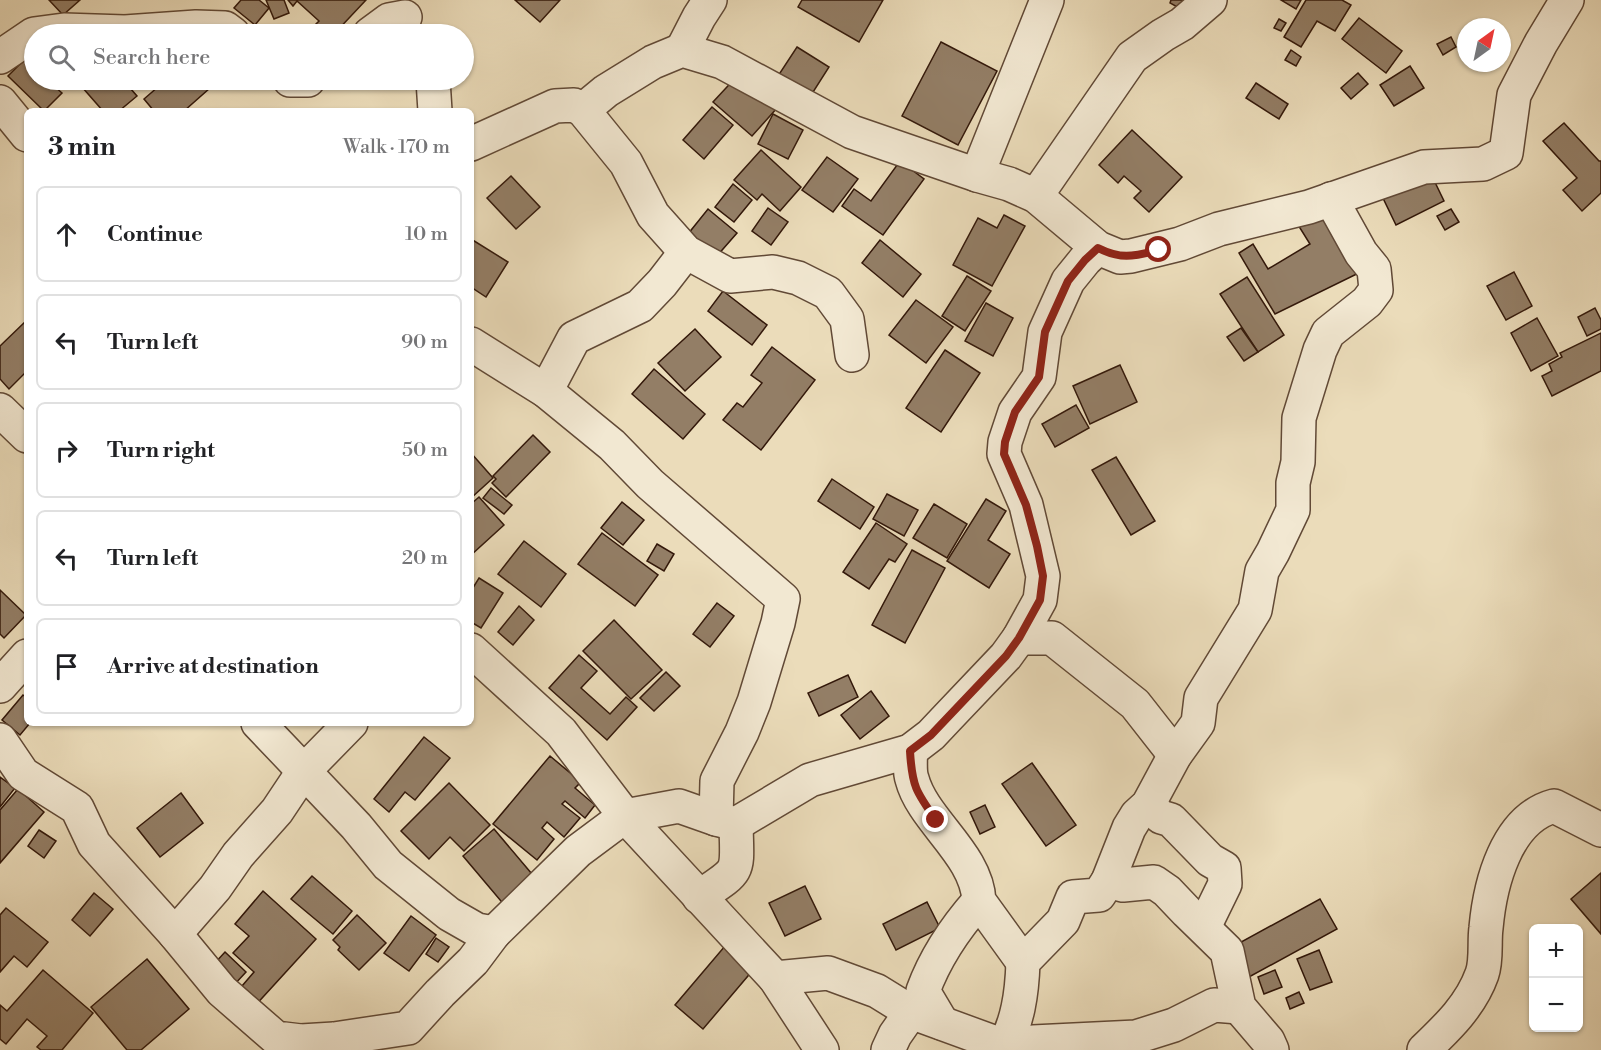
<!DOCTYPE html>
<meta charset="utf-8">
<style>
:root{--surface:#fff;--page:#f2f2f2;--text:#202124;--muted:#757577;--line:#e0e0e0}
body{margin:0;font-family:"Libre Bodoni",serif;background:var(--page);color:var(--text)}
.controls{position:absolute;right:18px;bottom:18px;display:grid;overflow:hidden;border-radius:9px;box-shadow:0 2px 4px #0004}
.controls button{width:54px;height:54px;display:grid;place-items:center;padding:0;border:0;border-bottom:2px solid var(--line);background:var(--surface);color:var(--text);font:30px sans-serif}
.compass{position:absolute;left:1457px;top:18px;width:54px;height:54px;border-radius:50%;background:var(--surface);box-shadow:0 2px 4px #0004;rotate:33deg}
.stop{position:absolute;width:18px;height:18px;margin:-14px;border:4px solid #8f2418;border-radius:50%;background:#fff}
.stop.end{background:#8f2418;border-color:#fff;box-shadow:0 2px 6px #0008}
.list{margin:0;padding:0;list-style:none}
h2{display:flex;justify-content:space-between;align-items:center;height:78px;margin:0;padding:0 24px;font-size:26px}
h2 small{font-size:20px;font-weight:400;color:var(--muted)}
.list li{display:grid;grid-template-columns:39px 1fr auto;gap:18px;align-items:center;box-sizing:border-box;height:96px;margin:0 12px 12px;padding:0 12px;border:2px solid var(--line);border-radius:9px}
.list b{display:block;font-size:22px;white-space:nowrap}
.list em{font-size:20px;font-style:normal;color:var(--muted)}
.icon{flex:none;width:33px;height:33px;fill:none;stroke:currentColor;stroke-width:2;stroke-linecap:round;stroke-linejoin:round}
.map{position:relative;flex:none;width:1601px;height:1050px;overflow:hidden}
.search{position:absolute;background:var(--surface);box-shadow:0 2px 4px #0004;left:24px;top:24px;width:450px;height:66px;display:flex;align-items:center;gap:15px;box-sizing:border-box;padding:0 21px;border-radius:33px;color:var(--muted);font-size:22px}
.panel{position:absolute;background:var(--surface);box-shadow:0 2px 4px #0004;left:24px;top:108px;width:450px;height:618px;border-radius:9px}
.map>svg:first-child{display:block}
</style>
<div class="map">
<svg width="1601" height="1050" viewBox="0 0 1601 1050">
<rect width="100%" height="100%" fill="#ebdcba"/>
<filter id="stains"><feTurbulence type="fractalNoise" baseFrequency=".00333" numOctaves="4"/><feColorMatrix values="0 0 0 0 .2 0 0 0 0 .09 0 0 0 0 .02 0 0 0 .5 -.17"/></filter>
<radialGradient id="worn" r=".72"><stop offset=".6" stop-color="#630" stop-opacity="0"/><stop offset="1" stop-color="#630" stop-opacity=".3"/></radialGradient>
<g fill="#937e66" stroke="#33180a" stroke-width="1.5">
<polygon points="49,0 80,0 63,15"/>
<polygon points="241,0 259,0 269,8 255,25 234,8"/>
<polygon points="266,0 284,0 289,13 274,19"/>
<polygon points="288,0 366,0 334,34 315,34 310,30 319,21 297,1 293,6"/>
<polygon points="515,0 560,0 540,22"/>
<polygon points="802,0 883,0 859,42 798,7"/>
<polygon points="1171,0 1183,0 1179,8 1170,3"/>
<polygon points="1281,0 1301,0 1296,9"/>
<polygon points="1306,0 1342,0 1351,5 1335,31 1317,21 1301,47 1284,37"/>
<polygon points="1359,18 1402,51 1386,73 1342,39"/>
<polygon points="1279,19 1286,23 1281,31 1274,28"/>
<polygon points="1451,37 1456,47 1443,55 1437,44"/>
<polygon points="941,42 997,71 958,145 902,116"/>
<polygon points="797,47 829,67 808,100 776,79"/>
<polygon points="1291,50 1301,57 1296,66 1285,60"/>
<polygon points="26,58 34,67 34,80 47,80 62,93 44,111 8,76"/>
<polygon points="1410,66 1424,88 1394,106 1380,85"/>
<polygon points="1358,73 1368,84 1351,99 1341,88"/>
<polygon points="739,74 777,108 752,136 713,102"/>
<polygon points="90,80 123,80 137,96 119,111 103,111 82,87"/>
<polygon points="166,80 219,80 184,111 154,111 144,99"/>
<polygon points="1256,83 1288,104 1279,119 1246,98"/>
<polygon points="712,107 733,125 704,159 683,140"/>
<polygon points="773,114 803,130 788,159 758,144"/>
<polygon points="1564,123 1599,161 1601,161 1601,193 1582,211 1563,190 1577,178 1543,141"/>
<polygon points="1132,130 1182,177 1149,212 1134,198 1141,191 1124,176 1118,183 1099,165"/>
<polygon points="761,150 801,187 780,211 762,194 757,200 734,180"/>
<polygon points="827,157 858,179 833,212 802,190"/>
<polygon points="900,161 924,179 883,235 842,206 854,189 871,201"/>
<polygon points="1430,172 1444,201 1396,225 1382,196"/>
<polygon points="511,176 540,207 516,229 487,198"/>
<polygon points="733,184 752,200 734,222 715,207"/>
<polygon points="768,208 788,222 771,245 752,231"/>
<polygon points="1314,208 1369,268 1275,314 1239,253 1253,244 1268,269 1310,244 1295,220"/>
<polygon points="708,209 737,233 716,257 688,234"/>
<polygon points="1451,209 1459,222 1445,230 1437,216"/>
<polygon points="1004,215 1025,226 992,286 953,265 978,218 997,228"/>
<polygon points="471,239 508,262 486,297 471,287"/>
<polygon points="880,240 921,274 903,297 862,263"/>
<polygon points="1514,272 1532,306 1506,320 1487,286"/>
<polygon points="967,276 991,291 965,331 942,316"/>
<polygon points="1247,277 1284,335 1258,352 1220,294"/>
<polygon points="723,291 767,325 752,345 708,311"/>
<polygon points="916,300 953,327 926,363 889,335"/>
<polygon points="986,303 1013,318 993,356 965,341"/>
<polygon points="1595,308 1601,320 1601,329 1587,336 1578,317"/>
<polygon points="1537,318 1558,356 1531,371 1511,333"/>
<polygon points="27,320 27,371 9,389 0,379 0,346"/>
<polygon points="1241,328 1258,352 1244,361 1227,337"/>
<polygon points="695,329 721,357 685,391 658,363"/>
<polygon points="1601,333 1601,371 1552,396 1542,376 1552,371 1549,364 1562,357 1560,353"/>
<polygon points="772,347 815,380 761,450 723,420 737,403 743,407 762,383 751,375"/>
<polygon points="945,350 980,373 941,432 906,408"/>
<polygon points="1120,365 1137,402 1090,424 1073,386"/>
<polygon points="654,369 705,414 683,439 632,394"/>
<polygon points="1076,405 1089,428 1055,447 1042,424"/>
<polygon points="533,435 550,452 506,497 492,483 496,479 493,476"/>
<polygon points="471,453 493,478 471,498"/>
<polygon points="1116,457 1155,521 1131,535 1092,470"/>
<polygon points="832,479 874,507 860,529 818,501"/>
<polygon points="491,488 512,505 504,514 483,498"/>
<polygon points="887,494 918,510 904,536 873,519"/>
<polygon points="479,497 504,525 471,555 471,504"/>
<polygon points="986,499 1006,511 988,540 1010,554 989,588 947,561"/>
<polygon points="622,502 644,520 623,545 601,528"/>
<polygon points="934,504 967,524 947,558 913,538"/>
<polygon points="876,523 907,544 895,562 889,559 869,589 843,572"/>
<polygon points="602,533 658,575 635,606 578,564"/>
<polygon points="524,541 566,574 541,607 498,574"/>
<polygon points="657,544 674,554 664,571 647,561"/>
<polygon points="912,550 945,568 905,643 872,625"/>
<polygon points="479,578 503,593 481,628 471,622 471,591"/>
<polygon points="0,590 26,615 4,638 0,634"/>
<polygon points="717,603 734,616 710,647 693,634"/>
<polygon points="519,606 534,620 513,645 498,632"/>
<polygon points="614,620 662,670 631,699 583,651"/>
<polygon points="579,655 597,671 581,688 610,714 626,697 637,707 607,740 549,688"/>
<polygon points="666,672 680,686 654,711 640,698"/>
<polygon points="848,675 858,697 819,716 808,693"/>
<polygon points="871,691 889,716 860,739 841,715"/>
<polygon points="23,695 27,698 27,723 30,723 20,735 2,720"/>
<polygon points="424,737 450,758 415,800 405,792 389,812 374,799"/>
<polygon points="550,756 581,782 575,788 595,805 585,818 565,801 562,804 580,818 564,837 547,822 542,828 554,839 537,860 493,824"/>
<polygon points="1032,763 1076,825 1046,846 1002,784"/>
<polygon points="0,777 15,788 0,807"/>
<polygon points="449,783 490,825 464,851 450,837 429,859 401,831"/>
<polygon points="18,789 44,812 0,863 0,810"/>
<polygon points="181,793 203,823 160,857 137,828"/>
<polygon points="985,805 995,827 980,834 970,812"/>
<polygon points="494,829 537,880 506,907 463,856"/>
<polygon points="39,830 56,841 44,858 28,846"/>
<polygon points="1601,873 1601,934 1571,899"/>
<polygon points="312,876 352,911 333,934 291,899"/>
<polygon points="805,886 821,919 785,936 769,903"/>
<polygon points="263,891 316,939 253,1008 236,993 254,972 233,953 249,936 235,924"/>
<polygon points="94,893 113,909 90,936 72,920"/>
<polygon points="1320,899 1337,929 1249,977 1232,947"/>
<polygon points="927,902 940,928 896,950 883,924"/>
<polygon points="6,908 48,942 27,967 14,956 0,972 0,915"/>
<polygon points="357,915 386,943 359,970 338,950 340,947 333,940"/>
<polygon points="411,916 436,935 409,971 384,953"/>
<polygon points="436,938 449,947 438,962 426,954"/>
<polygon points="725,946 753,970 703,1029 675,1005"/>
<polygon points="1319,950 1332,982 1310,990 1297,959"/>
<polygon points="225,952 246,972 234,985 214,964"/>
<polygon points="147,959 189,1009 141,1050 127,1050 91,1007"/>
<polygon points="43,970 93,1013 62,1050 41,1050 37,1047 47,1036 27,1019 6,1044 0,1039 0,1005 7,1011"/>
<polygon points="1275,970 1282,987 1264,994 1258,977"/>
<polygon points="1299,992 1304,1003 1290,1009 1286,998"/>
</g>
<g fill="none" stroke-linecap="round" stroke-linejoin="round">
<defs>
<g id="minor">
<polyline points="370,34 389,20 405,17"/>
<polyline points="682,50 699,17 710,0"/>
<polyline points="0,57 34,34 64,30 125,32 196,27 225,28 233,34"/>
<polyline points="290,80 308,80"/>
<polyline points="433,80 435,111"/>
<polyline points="0,102 27,135"/>
<polyline points="583,110 606,91 653,62 682,50 722,62 852,132 977,175 1009,184 1036,196 1098,248 1120,257 1131,256 1180,244 1219,229 1309,207 1424,167 1483,164 1506,153 1514,95 1541,43 1567,0"/>
<polyline points="471,144 555,106 574,105 583,110 626,163 653,215 686,252 730,276 773,272 798,278 828,293 847,319 852,355"/>
<polyline points="977,175 1047,0"/>
<polyline points="1036,196 1132,57 1163,35 1182,24 1210,0"/>
<polyline points="471,344 546,391 612,445 650,484 783,599 778,623 754,702 742,732 717,781 716,819"/>
<polyline points="546,391 574,338 640,306 662,283 686,252"/>
<polyline points="0,410 27,436"/>
<polyline points="1019,638 1052,638 1135,704 1175,755"/>
<polyline points="471,650 561,732 625,816 775,978 822,1050"/>
<polyline points="0,686 27,656"/>
<polyline points="258,723 356,826 388,865 449,914 477,930 494,933 578,851 625,816 679,806 716,819 736,824 810,780 910,751 931,735 948,717 1006,656 1019,638 1040,600 1043,576 1026,505 1004,454 1005,442 1015,412 1039,377 1045,332 1068,281 1085,260 1098,248"/>
<polyline points="0,740 23,774 77,808 94,844 175,934 222,991 276,1038 301,1041 334,1039 408,1028 440,993 473,961 494,933"/>
<path d="M 910,751 C 911,760 909,771 912,779 C 923,821 977,854 979,901 L 1023,962"/>
<polyline points="1148,805 1161,817 1171,820 1210,860 1224,868 1225,884 1204,927"/>
<polyline points="1108,881 1123,885 1154,882 1167,891 1187,912 1227,951 1239,1007 1268,1041 1272,1050"/>
<path d="M 699,897 C 742,868 737,875 736,824"/>
<polyline points="175,934 215,888 238,855 277,811 303,772 351,723"/>
<polyline points="775,978 828,973 877,991 911,1012 1004,1046 1033,1042 1136,1037 1174,1025 1214,1005 1239,1007"/>
<path d="M 942,1023 L 923,991 C 935,958 956,927 979,901"/>
<polyline points="888,1050 895,1035 911,1012"/>
<path d="M 1002,1050 C 1018,1023 1022,993 1023,962 L 1063,921 L 1073,897 L 1099,895 L 1108,881 L 1129,828 L 1137,815 L 1148,805 L 1175,755 L 1198,723 L 1201,698 L 1255,610 L 1262,571 L 1273,552 L 1293,510 L 1293,483 L 1298,462 L 1299,418 L 1320,350 L 1328,333 L 1367,302 L 1376,290 L 1374,269 L 1361,253 L 1331,199"/>
<path d="M 1424,1050 C 1448,1027 1471,1005 1482,974 C 1487,960 1484,942 1486,928 C 1490,884 1506,819 1554,806 L 1601,830"/>
</g>
</defs>
<use href="#minor" stroke="#614936" stroke-width="36"/>
<use href="#minor" stroke="#f2e8d2" stroke-width="33"/>
</g>
<g fill="none" stroke-linecap="round" stroke-linejoin="round">
<path stroke="#8f2418" stroke-width="8" d="M 936,820 C 916,792 912,786 910,751 L 931,735 L 1006,656 L 1019,638 L 1040,600 L 1043,576 L 1037,546 L 1026,505 L 1004,454 L 1005,442 L 1015,412 L 1039,377 L 1045,332 L 1068,281 L 1085,260 L 1098,248 C 1122,260 1134,256 1159,250"/>
</g>
<rect width="100%" height="100%" filter="url(#stains)"/>
<rect width="100%" height="100%" fill="url(#worn)"/>
</svg>
<div class="controls">
<button>+</button>
<button>−</button>
</div>
<svg class="compass" viewBox="-18 -18 36 36"><path d="M0-13l5 13h-10z" fill="#e53935"/><path d="M0 13l5-13h-10z" fill="#757577"/></svg>
<div class="stop" style="left:1159px;top:250px"></div>
<div class="stop end" style="left:936px;top:820px"></div>
<div class="search"><svg class="icon" aria-label="search" viewBox="0 0 24 24"><circle cx="10" cy="10" r="6"/><path d="M15 15l6 6"/></svg>Search here</div>
<section class="panel">
<h2>3 min<small>Walk · 170 m</small></h2>
<ul class="list">
<li><svg class="icon" aria-label="ahead" viewBox="0 0 24 24"><path d="M12 20V5M6 11l6-6 6 6"/></svg><div><b>Continue</b></div><em>10 m</em></li>
<li><svg class="icon" aria-label="left" viewBox="0 0 24 24"><path d="M17 20v-9H6M10 6l-5 5 5 5"/></svg><div><b>Turn left</b></div><em>90 m</em></li>
<li><svg class="icon" aria-label="right" viewBox="0 0 24 24"><path d="M7 20v-9h11M14 6l5 5-5 5"/></svg><div><b>Turn right</b></div><em>50 m</em></li>
<li><svg class="icon" aria-label="left" viewBox="0 0 24 24"><path d="M17 20v-9H6M10 6l-5 5 5 5"/></svg><div><b>Turn left</b></div><em>20 m</em></li>
<li><svg class="icon" aria-label="arrive" viewBox="0 0 24 24"><path d="M6 21V4h12l-3 4 3 4H6"/></svg><div><b>Arrive at destination</b></div></li>
</ul>
</section>
</div>
